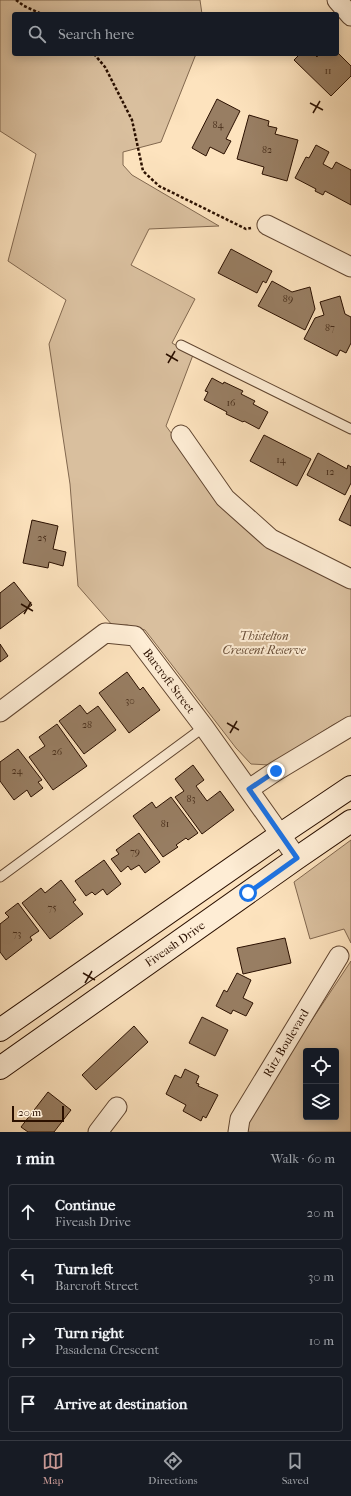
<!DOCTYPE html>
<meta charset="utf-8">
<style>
:root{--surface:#171b24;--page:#242831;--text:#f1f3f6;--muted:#9ea1a6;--line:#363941;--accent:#c59692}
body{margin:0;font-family:"IM FELL French Canon",serif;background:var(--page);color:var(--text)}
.controls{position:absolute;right:12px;bottom:12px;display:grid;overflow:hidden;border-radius:4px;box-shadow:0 2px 10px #0003}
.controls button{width:36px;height:36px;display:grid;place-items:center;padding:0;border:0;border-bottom:1px solid var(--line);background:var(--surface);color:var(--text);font:20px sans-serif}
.scale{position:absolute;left:12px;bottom:10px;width:52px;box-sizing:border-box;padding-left:4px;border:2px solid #2b1000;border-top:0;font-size:11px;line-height:14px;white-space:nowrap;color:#2b1000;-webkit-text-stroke:3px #feedd5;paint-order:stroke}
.stop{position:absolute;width:12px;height:12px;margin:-9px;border:3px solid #1a73e8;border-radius:50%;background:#fff}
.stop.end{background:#1a73e8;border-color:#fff;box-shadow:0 1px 4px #0008}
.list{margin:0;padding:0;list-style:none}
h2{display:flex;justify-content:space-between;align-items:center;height:52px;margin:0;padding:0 16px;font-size:17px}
h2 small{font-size:13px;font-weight:400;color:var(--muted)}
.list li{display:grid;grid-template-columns:26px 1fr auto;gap:12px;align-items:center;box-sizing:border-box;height:56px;margin:0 8px 8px;padding:0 8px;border:1px solid var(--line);border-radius:4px}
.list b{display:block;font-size:15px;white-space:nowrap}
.list p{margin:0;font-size:13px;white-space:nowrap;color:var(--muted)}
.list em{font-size:13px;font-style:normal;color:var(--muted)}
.icon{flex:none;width:22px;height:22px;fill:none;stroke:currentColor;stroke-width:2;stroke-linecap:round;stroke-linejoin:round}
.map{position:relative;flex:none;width:351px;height:1132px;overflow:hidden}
.search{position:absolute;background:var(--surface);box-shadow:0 2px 10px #0003;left:12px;right:12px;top:12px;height:44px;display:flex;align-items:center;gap:10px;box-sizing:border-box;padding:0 14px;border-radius:4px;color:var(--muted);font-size:15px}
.sheet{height:308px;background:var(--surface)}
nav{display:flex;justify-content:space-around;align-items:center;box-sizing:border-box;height:56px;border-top:1px solid var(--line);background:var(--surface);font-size:11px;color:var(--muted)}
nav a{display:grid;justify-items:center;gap:2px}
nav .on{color:var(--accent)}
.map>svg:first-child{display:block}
</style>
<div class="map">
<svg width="351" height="1132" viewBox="0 0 351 1132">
<rect width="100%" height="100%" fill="#fde3be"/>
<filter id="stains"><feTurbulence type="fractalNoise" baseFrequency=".005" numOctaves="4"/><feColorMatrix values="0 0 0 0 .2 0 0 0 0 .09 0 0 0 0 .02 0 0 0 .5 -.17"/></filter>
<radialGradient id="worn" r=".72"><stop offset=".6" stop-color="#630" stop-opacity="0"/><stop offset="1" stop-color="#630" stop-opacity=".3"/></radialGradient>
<g fill="#d9bf9e" stroke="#82684f" fill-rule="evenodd">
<polygon points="0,0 200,0 202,14 14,14 14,54 196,54 161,142 123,152 123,165 132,175 219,226 149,229 131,265 195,299 172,343 193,355 166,426 231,514 351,588 351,716 333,725 270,765 251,764 236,748 145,630 127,625 113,626 78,586 70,484 49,344 66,300 8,261 36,154 0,131"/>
<polygon points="351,840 351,943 344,929 310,939 294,882"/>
<path d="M 351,961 L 351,1132 L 245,1132 L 248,1116 ZM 306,1051 L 336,1051 L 336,1117 L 306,1117 Z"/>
</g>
<g fill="#987e63" stroke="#2b1000">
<polygon points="337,52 351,66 351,76 331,96 294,60 300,54 314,54 317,57 319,54 337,54"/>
<polygon points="217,99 240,111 226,139 231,141 224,154 210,147 206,156 192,148"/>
<polygon points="249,115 269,121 268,126 277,128 275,134 298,140 287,181 262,174 264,167 237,159"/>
<polygon points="316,145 329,152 323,164 332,169 336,162 351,170 351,205 325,191 323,195 315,191 316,189 295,178 306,157 309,158"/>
<polygon points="231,249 272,271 266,283 263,281 257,293 218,273"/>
<polygon points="272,281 292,292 310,287 315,309 305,330 258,306"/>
<polygon points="340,296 345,314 351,317 351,343 346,353 340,350 337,356 304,339 315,318 324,315 320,302"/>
<polygon points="212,378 223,384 224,382 243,391 241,394 255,401 253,404 268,412 259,429 244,421 243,422 226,414 227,412 204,400 208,392 205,391"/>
<polygon points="264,435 311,459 297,486 250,461"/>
<polygon points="318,453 347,469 348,465 351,467 351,483 345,495 307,475"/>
<polygon points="351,495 351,526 339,520"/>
<polygon points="32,520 58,526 53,549 66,552 63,566 49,562 48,568 23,563"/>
<polygon points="14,582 32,605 0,629 0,593"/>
<polygon points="0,644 8,656 0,662"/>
<polygon points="127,672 140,690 143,687 160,710 129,733 99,693"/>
<polygon points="80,705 87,714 98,706 116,730 84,754 59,721"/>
<polygon points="57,724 87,766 53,790 29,757 45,746 39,737"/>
<polygon points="18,749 42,780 38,782 43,788 31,797 27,790 14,800 0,781 0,762"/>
<polygon points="193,765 204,780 196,786 207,801 220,791 234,810 202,834 175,797 184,791 175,779"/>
<polygon points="171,797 198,833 188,840 186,838 176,845 178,847 163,857 133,816 152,802 156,808"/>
<polygon points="139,833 160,862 145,873 139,865 131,870 128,866 121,872 111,859 119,854 116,850"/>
<polygon points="104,860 121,884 107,895 103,889 95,895 92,892 86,896 75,881"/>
<polygon points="61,880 76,900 73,902 83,914 50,939 22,903 41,888 45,893"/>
<polygon points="18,903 39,931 30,937 32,940 6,960 0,952 0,924 9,917 5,913"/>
<polygon points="285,938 291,963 243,974 237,948"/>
<polygon points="237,973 251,980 243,998 253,1003 246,1016 233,1010 231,1014 216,1006 224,990 227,992"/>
<polygon points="202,1017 228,1030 215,1056 189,1043"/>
<polygon points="134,1026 148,1042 96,1090 82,1075"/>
<polygon points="185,1069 199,1076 196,1083 199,1084 198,1086 218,1095 206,1118 203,1116 201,1121 183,1111 186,1105 166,1094 175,1075 181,1078"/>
<polygon points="48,1092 71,1110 54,1132 28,1132 21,1127"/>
</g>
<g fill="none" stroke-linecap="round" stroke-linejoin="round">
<defs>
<g id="service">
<polyline points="181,345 351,429"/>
<polyline points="0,877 204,727"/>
</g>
<g id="minor">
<polyline points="337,0 351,16"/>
<polyline points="267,225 351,267"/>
<polyline points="181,435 225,498 271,539 351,579"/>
<polyline points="0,712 105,633 135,636 204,727 297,858"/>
<polyline points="249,789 276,771 351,726"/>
<polyline points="98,1132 117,1107"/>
<polyline points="238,1132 240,1119 339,956"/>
</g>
<g id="secondary">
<polyline points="0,1030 281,834 351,787"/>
<polyline points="0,1068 297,858 351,821"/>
</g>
</defs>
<use href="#service" stroke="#604530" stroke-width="11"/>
<use href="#minor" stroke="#604530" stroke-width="21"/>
<use href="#secondary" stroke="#2b1000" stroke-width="24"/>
<g stroke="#2b1000" stroke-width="2.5" stroke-dasharray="3 2" stroke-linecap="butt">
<polyline points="16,0 24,6 42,14"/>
<polyline points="94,54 105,67 132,120 143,171 159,186 246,229 251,228"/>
</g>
<use href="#service" stroke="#feedd5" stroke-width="9"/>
<use href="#minor" stroke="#feedd5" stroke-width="19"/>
<use href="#secondary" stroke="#feedd5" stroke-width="22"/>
</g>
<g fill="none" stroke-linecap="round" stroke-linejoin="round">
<polyline stroke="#1a73e8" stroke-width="5" points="248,893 297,858 249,789 276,771"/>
</g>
<path fill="none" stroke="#2b1000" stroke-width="1.5" d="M 310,103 L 323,110M 313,113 L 320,101M 166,354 L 178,361M 168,363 L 175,351M 21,604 L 33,611M 24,614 L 31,602M 227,723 L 239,730M 230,733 L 237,721M 83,973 L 95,980M 85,983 L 92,971"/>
<g text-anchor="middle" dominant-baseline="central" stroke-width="4" stroke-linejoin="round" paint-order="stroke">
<g font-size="10" fill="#462c19">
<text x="328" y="71">11</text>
<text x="218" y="125">84</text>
<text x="267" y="150">82</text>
<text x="288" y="299">89</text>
<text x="330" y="328">87</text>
<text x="231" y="403">16</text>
<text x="281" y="460">14</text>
<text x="330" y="472">12</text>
<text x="42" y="538">25</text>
<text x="130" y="701">30</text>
<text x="87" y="725">28</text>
<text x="57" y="752">26</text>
<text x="17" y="771">24</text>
<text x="191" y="799">83</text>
<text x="165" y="824">81</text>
<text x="135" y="852">79</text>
<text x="52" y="908">75</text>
<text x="17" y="934">73</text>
</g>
<g font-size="12" font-style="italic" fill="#684d37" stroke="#feedd5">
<text x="264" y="636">Thistelton<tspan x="264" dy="14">Crescent Reserve</tspan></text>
</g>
<g font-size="12" fill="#2b1000" stroke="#feedd5">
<text transform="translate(169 681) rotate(53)">Barcroft Street</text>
<text transform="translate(175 944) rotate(-35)">Fiveash Drive</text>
<text transform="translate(286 1043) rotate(-59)">Ritz Boulevard</text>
</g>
</g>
<rect width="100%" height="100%" filter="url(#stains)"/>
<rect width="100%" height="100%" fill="url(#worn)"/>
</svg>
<div class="controls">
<button><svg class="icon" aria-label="locate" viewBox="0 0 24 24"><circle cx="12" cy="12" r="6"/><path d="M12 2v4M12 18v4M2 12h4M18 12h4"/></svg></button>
<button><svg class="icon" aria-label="layers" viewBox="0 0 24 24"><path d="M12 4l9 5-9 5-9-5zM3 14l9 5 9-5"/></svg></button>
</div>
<div class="scale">20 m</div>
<div class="stop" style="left:248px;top:893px"></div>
<div class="stop end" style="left:276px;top:771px"></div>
<div class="search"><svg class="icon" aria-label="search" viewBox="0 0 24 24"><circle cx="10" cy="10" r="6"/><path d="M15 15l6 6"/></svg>Search here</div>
</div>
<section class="sheet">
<h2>1 min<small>Walk · 60 m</small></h2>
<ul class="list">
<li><svg class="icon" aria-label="ahead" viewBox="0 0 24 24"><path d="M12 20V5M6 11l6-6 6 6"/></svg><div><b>Continue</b><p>Fiveash Drive</p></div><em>20 m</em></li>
<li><svg class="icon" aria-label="left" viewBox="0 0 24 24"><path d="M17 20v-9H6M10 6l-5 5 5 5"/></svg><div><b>Turn left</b><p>Barcroft Street</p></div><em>30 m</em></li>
<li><svg class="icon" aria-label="right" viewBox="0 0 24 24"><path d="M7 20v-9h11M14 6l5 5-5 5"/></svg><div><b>Turn right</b><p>Pasadena Crescent</p></div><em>10 m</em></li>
<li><svg class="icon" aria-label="arrive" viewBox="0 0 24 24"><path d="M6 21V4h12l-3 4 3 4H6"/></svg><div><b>Arrive at destination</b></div></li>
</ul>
</section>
<nav>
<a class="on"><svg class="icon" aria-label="map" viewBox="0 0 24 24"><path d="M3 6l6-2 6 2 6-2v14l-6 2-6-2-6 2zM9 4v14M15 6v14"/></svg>Map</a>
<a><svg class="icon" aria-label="directions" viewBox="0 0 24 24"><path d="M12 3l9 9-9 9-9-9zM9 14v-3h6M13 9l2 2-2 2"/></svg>Directions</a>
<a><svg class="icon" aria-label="saved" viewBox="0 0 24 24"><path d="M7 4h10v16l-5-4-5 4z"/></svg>Saved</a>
</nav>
